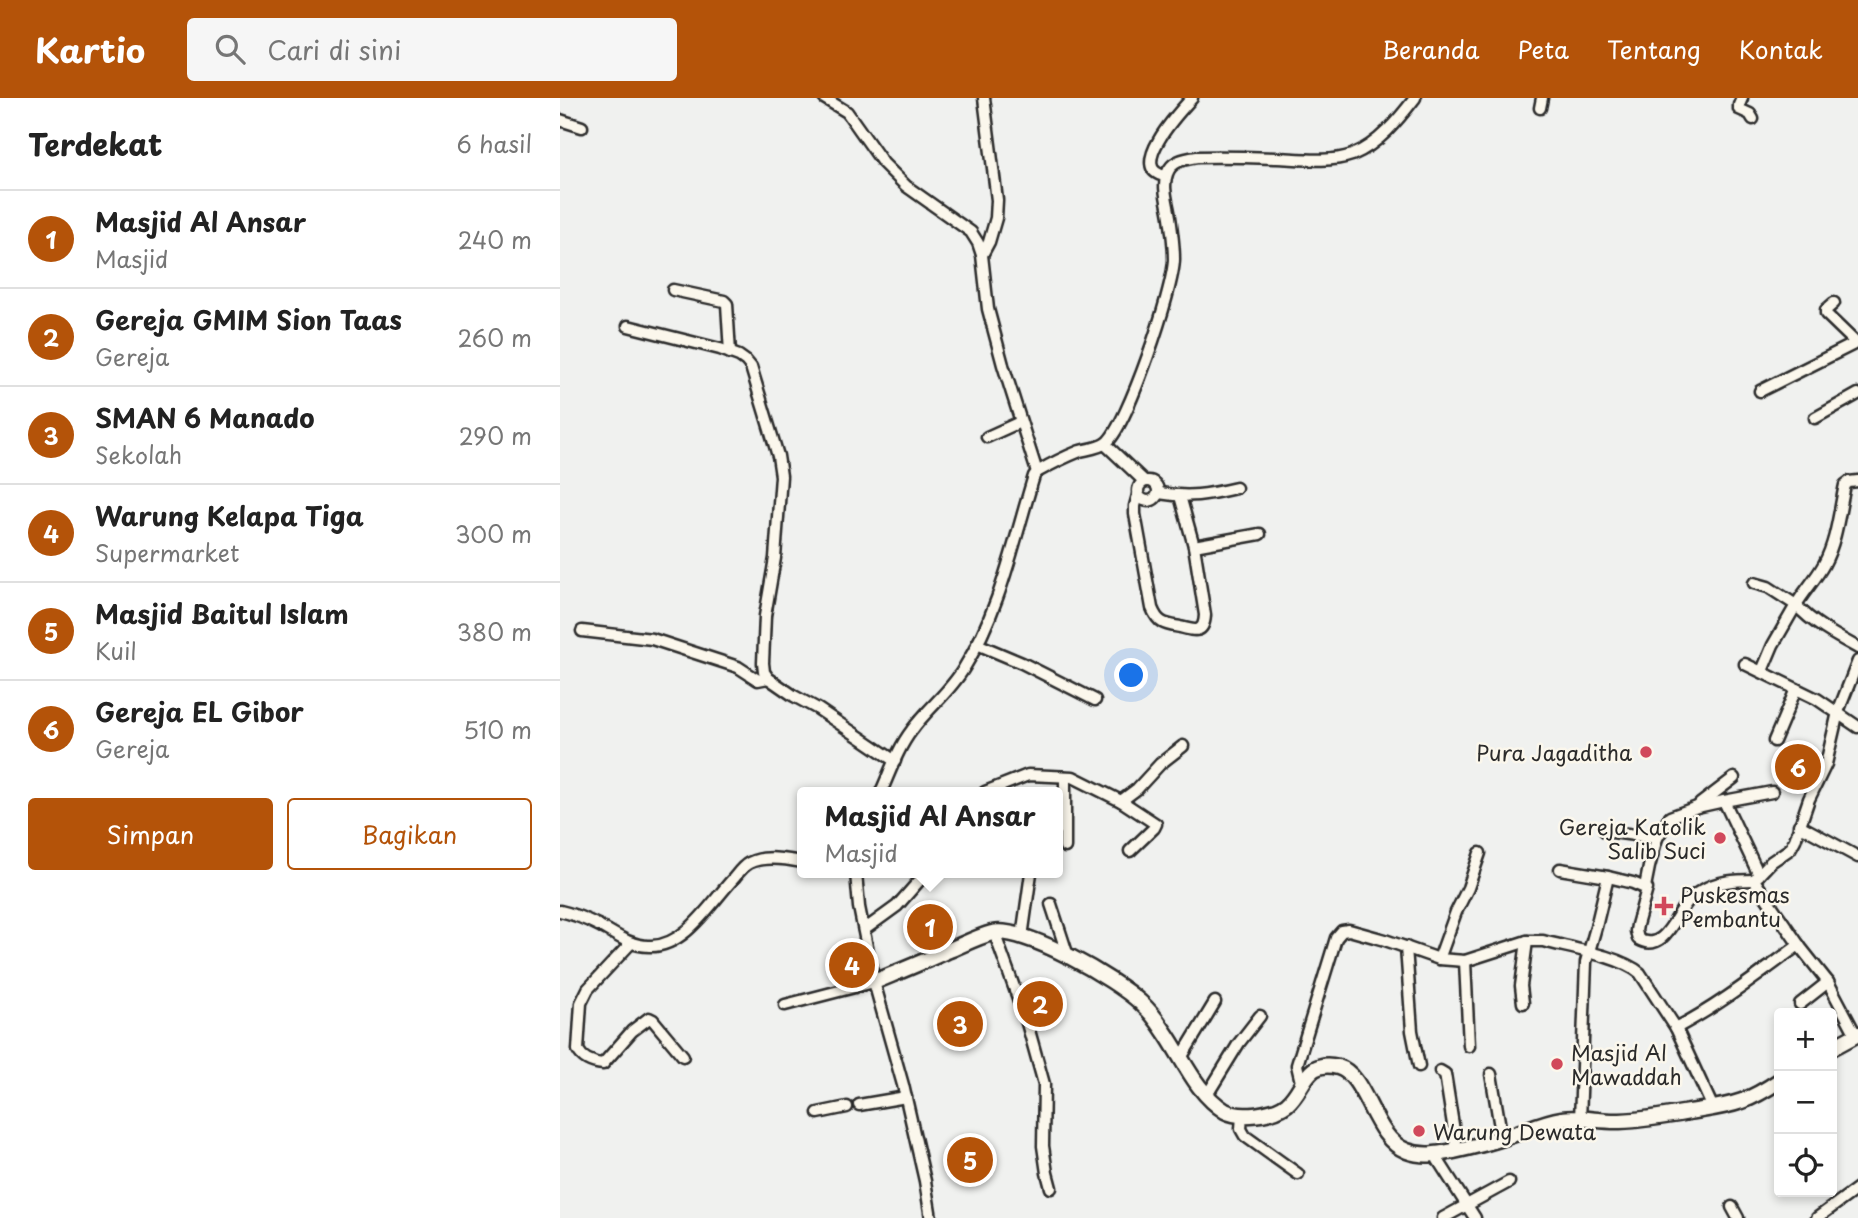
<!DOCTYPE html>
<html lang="id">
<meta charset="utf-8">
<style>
:root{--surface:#fff;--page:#f6f6f6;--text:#222;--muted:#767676;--line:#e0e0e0;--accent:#b45309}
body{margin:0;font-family:"Playpen Sans",sans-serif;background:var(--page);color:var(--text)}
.controls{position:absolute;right:21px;bottom:21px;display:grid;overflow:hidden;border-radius:7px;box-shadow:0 4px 10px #0003}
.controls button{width:63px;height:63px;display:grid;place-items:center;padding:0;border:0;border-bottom:2px solid var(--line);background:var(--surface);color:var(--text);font:35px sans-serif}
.you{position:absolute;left:572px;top:578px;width:24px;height:24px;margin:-18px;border:5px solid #fff;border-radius:50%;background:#1a73e8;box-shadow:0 0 0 10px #1a73e833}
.badge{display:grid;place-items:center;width:46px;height:46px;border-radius:50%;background:var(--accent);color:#fff;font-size:23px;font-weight:700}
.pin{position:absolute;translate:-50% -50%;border:4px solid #fff;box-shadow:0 2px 7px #0006}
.popup{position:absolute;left:237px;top:689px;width:266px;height:91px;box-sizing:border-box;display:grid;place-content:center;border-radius:7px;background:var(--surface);filter:drop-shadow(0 2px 5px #0005);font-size:23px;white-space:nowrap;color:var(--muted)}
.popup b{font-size:26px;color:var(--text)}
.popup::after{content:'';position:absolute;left:50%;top:100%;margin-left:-14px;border:14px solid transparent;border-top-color:var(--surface)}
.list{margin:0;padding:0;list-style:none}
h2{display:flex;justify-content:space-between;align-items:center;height:91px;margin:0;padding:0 28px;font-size:30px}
h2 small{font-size:23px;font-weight:400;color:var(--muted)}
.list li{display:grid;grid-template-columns:46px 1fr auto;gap:21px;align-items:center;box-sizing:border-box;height:98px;padding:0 28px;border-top:2px solid var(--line)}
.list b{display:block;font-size:26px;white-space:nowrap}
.list p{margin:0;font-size:23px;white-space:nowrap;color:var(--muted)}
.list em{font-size:23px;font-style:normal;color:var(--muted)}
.actions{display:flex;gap:14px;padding:21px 28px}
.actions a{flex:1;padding:16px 0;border:2px solid var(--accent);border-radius:7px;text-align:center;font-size:24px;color:var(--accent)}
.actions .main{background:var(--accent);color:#fff}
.icon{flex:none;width:38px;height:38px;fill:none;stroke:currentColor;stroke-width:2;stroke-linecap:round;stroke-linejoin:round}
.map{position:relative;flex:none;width:1298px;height:1120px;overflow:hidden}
header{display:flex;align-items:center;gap:42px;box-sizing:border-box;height:98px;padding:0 35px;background:var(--accent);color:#fff}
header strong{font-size:33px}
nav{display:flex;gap:38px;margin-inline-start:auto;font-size:24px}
.search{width:490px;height:63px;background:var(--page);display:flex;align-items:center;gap:18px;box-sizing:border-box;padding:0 24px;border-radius:7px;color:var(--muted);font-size:26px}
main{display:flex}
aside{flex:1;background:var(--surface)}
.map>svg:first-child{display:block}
</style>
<header>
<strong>Kartio</strong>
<div class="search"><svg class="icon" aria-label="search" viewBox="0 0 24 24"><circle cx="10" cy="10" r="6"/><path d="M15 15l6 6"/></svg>Cari di sini</div>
<nav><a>Beranda</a><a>Peta</a><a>Tentang</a><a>Kontak</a></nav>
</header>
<main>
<aside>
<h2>Terdekat<small>6 hasil</small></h2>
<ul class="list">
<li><span class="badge">1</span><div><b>Masjid Al Ansar</b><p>Masjid</p></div><em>240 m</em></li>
<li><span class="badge">2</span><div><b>Gereja GMIM Sion Taas</b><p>Gereja</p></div><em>260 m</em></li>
<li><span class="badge">3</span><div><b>SMAN 6 Manado</b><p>Sekolah</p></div><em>290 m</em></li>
<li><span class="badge">4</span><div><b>Warung Kelapa Tiga</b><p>Supermarket</p></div><em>300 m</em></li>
<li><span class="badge">5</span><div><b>Masjid Baitul Islam</b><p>Kuil</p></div><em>380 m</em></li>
<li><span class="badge">6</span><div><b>Gereja EL Gibor</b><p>Gereja</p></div><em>510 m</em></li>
</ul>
<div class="actions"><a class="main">Simpan</a><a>Bagikan</a></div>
</aside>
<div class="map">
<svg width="1298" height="1120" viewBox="0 0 1298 1120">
<rect width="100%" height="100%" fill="#f0f1ef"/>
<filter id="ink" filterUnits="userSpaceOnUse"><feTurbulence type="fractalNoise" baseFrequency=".0143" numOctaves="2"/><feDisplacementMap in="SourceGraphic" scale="14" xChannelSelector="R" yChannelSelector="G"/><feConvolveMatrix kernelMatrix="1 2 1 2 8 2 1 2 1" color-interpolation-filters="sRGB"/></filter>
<g filter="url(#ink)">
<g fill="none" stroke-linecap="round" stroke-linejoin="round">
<defs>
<g id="street">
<polyline points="264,0 287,14 323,65 346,88 411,134 418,145 422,157"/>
<polyline points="424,0 437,102 436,120 429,144 422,157 428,211 443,267 477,374"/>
<polyline points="1182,0 1179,7 1179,11 1190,16 1193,21"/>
<polyline points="980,10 982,0"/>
<polyline points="0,22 22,29"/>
<path d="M 606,78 C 565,72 620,13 632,0"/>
<polyline points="113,192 164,203 167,206 170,255"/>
<polyline points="68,228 160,251 179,258 186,263 191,269 218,358 221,378 215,460 205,518 203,565 204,574 208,580 234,598 258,611 335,663"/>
<polyline points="1200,293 1296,245 1266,216 1266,212 1274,205"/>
<polyline points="1255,320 1298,296"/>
<polyline points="427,339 460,324"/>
<polyline points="545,346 584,383"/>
<circle cx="588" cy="393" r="10"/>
<path d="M 1298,383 L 1289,384 L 1285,387 C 1279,414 1277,442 1264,466 C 1256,481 1244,493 1236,507 C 1252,525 1276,538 1298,550"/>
<path d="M 599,395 C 630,400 646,397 676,390"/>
<path d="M 578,397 L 575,408 L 575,416 L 592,510 C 594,515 597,521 602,524 C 607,527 615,528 620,529 C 635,533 644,536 645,517 L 634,448 L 620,398"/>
<polyline points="634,448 700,436"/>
<polyline points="1194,485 1208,489 1236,507 1213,547 1202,573"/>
<polyline points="22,533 92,541 178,569 198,582 208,580"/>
<polyline points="417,546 462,565 535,602"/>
<polyline points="1185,566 1257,601 1298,629"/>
<polyline points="1214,643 1236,591"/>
<path d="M 321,694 C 330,674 338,650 352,632 C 368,610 390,594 404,570 C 440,513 454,442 474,378 L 477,374 C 491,366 505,359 520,353 C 528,351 539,350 546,345 C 567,329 614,190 614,161 C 614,147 612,133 610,119 C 608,105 602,89 607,76 C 611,63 624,61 637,59 C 664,58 690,59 717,60 C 741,61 769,65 792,57 C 819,46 838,22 855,0"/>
<polyline points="425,694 468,677 513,679 561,703 596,726 594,730 570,753"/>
<polyline points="561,703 577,691 600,666 623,648"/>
<polyline points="1164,703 1212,694"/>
<polyline points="1140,706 1174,680"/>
<polyline points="1239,727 1298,759"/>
<polyline points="1045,733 1097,740 1110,719 1137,709 1164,703 1199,777"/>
<polyline points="505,749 505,679"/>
<polyline points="1000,771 1048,779"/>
<polyline points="296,775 299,809 314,884 343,987 365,1083 371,1120"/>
<polyline points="1085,789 1089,769 1097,740"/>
<polyline points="491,806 508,858"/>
<path d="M 0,813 C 14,816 28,822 40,828 C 56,837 71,848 89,848 C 125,850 152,803 174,780 C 178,775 183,768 189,765 C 204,757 227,761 242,764"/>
<polyline points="304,832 337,808 366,775"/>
<polyline points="434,834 467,925 484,986 483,1048 487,1075 491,1090"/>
<polyline points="462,839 471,775"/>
<path d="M 71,845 L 28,891 L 21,905 L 18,952 C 23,962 32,965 43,966 L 72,933 L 89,920 L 93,922 L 123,958"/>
<polyline points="846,849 852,933 859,968"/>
<polyline points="879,861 896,814 908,790 920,755"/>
<polyline points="905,863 909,948"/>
<polyline points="963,905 961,888 967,843"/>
<polyline points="1240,906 1268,884"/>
<polyline points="225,907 314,884"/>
<polyline points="1296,937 1268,884 1241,850 1194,782 1211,764 1230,751 1235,742 1249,701 1266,666 1278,614 1298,563"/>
<polyline points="621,960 655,904"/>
<polyline points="880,973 885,976 897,1052"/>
<polyline points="931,976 942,1041"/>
<path d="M 741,984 L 737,967 L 776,840 L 782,833 L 789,832 L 825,842 L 879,861 L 905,863 L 967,843 L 983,843 C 1009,850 1060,858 1080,875 L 1116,930"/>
<polyline points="647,997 679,945 700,918"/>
<polyline points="299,1007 346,999"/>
<path d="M 1153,1010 L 1116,930 C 1160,907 1199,876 1239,847"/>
<polyline points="258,1015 287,1009"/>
<polyline points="682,1018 681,1031 685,1038 738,1076"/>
<path d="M 1020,1022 L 1026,864 L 1036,829 L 1048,779 L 1073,785 L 1087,791 L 1077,827 L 1076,833 L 1078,841 C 1104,856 1115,818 1128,803 C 1132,799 1137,795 1141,793 C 1157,783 1176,782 1194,782"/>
<polyline points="877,1056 878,1062 915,1120"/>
<polyline points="1172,1109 1178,1120"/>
<polyline points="883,1120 949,1084"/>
<polyline points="1257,1120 1298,1090"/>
</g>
<g id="secondary">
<path d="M 314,884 C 338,874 363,864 387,853 C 402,847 417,839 432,835 C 465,828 555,881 580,904 C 589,912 597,922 604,933 C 623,960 636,995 665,1013 C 680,1021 713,1017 727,1006 C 745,991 745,960 778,969 C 807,977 812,1040 847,1053 C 863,1059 878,1056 894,1053 C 912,1049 929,1045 946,1039 C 965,1033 982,1024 1002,1021 C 1020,1018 1041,1024 1060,1023 C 1084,1022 1107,1018 1129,1014 C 1147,1011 1165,1009 1182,1003 C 1196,998 1207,991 1219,983"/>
<polyline points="1272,950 1298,936"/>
</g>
</defs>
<use href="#street" stroke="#2b2b2b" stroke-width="15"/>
<use href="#secondary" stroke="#2b2b2b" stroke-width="19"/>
<use href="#street" stroke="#fbf7ec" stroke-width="10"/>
<use href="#secondary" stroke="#fbf7ec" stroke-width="14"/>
</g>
</g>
<g fill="#d1495b" stroke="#fbf7ec" stroke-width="2.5">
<circle cx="1086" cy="654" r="7"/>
<circle cx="1160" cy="740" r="7"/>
<path d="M1100.5 797.5h7v7h7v7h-7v7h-7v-7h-7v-7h7z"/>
<circle cx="997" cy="966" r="7"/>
<circle cx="859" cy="1033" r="7"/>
</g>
<g text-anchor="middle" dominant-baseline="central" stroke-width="5" stroke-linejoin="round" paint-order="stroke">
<g font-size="21" fill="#2b2b2b" stroke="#fbf7ec" text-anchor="start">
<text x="1072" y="654" text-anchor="end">Pura Jagaditha</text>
<text x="1146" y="728" text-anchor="end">Gereja Katolik<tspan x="1146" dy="24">Salib Suci</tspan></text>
<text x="1120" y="796">Puskesmas<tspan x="1120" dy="24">Pembantu</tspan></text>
<text x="1011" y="954">Masjid Al<tspan x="1011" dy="24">Mawaddah</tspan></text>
<text x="873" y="1033">Warung Dewata</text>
</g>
</g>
</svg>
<div class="controls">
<button>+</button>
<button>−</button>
<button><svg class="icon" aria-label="locate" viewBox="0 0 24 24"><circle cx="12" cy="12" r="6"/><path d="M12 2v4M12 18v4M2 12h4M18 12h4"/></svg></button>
</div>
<div class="you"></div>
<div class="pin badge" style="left:370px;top:829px">1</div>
<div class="popup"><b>Masjid Al Ansar</b>Masjid</div>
<div class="pin badge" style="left:480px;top:906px">2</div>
<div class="pin badge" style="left:400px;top:926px">3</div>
<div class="pin badge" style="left:292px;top:867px">4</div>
<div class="pin badge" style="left:410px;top:1062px">5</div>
<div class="pin badge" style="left:1238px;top:669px">6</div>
</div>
</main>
